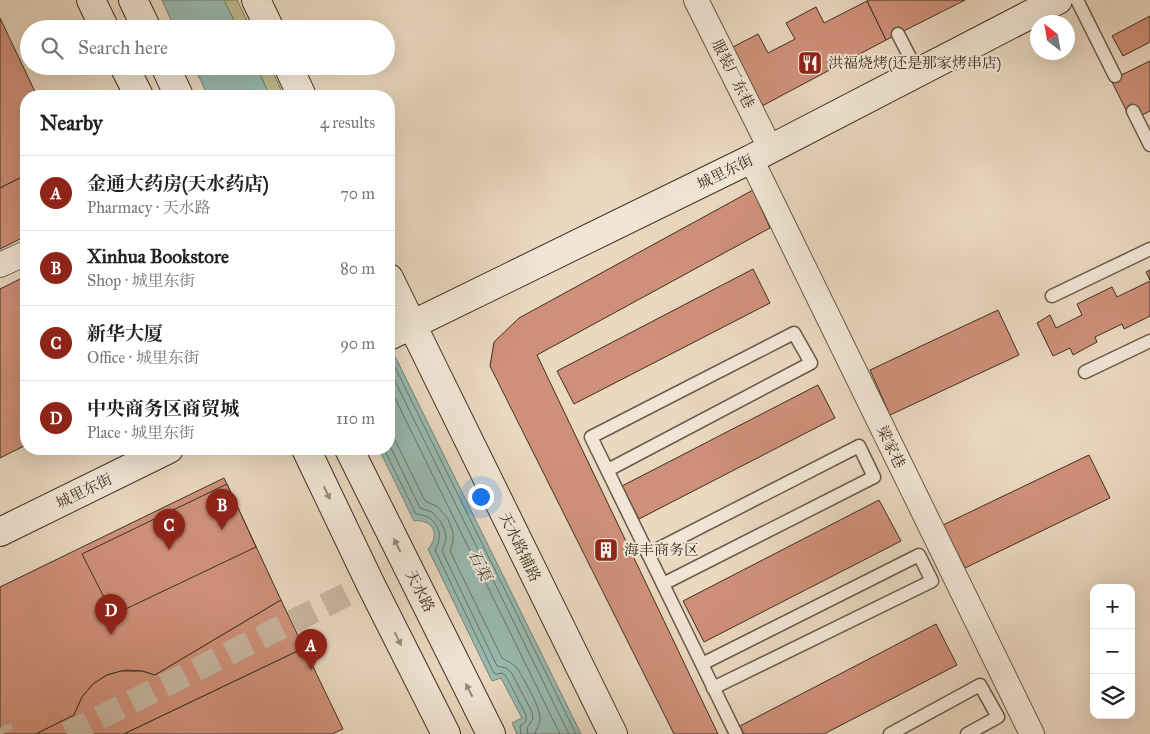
<!DOCTYPE html>
<meta charset="utf-8">
<style>
:root{--surface:#fff;--page:#f2f2f2;--text:#222;--muted:#767676;--line:#e0e0e0;--accent:#8f2418}
body{margin:0;font-family:"IM FELL Great Primer","Noto Serif SC",serif;background:var(--page);color:var(--text)}
.controls{position:absolute;right:15px;bottom:15px;display:grid;overflow:hidden;border-radius:10px;box-shadow:0 5px 20px #0002}
.controls button{width:45px;height:45px;display:grid;place-items:center;padding:0;border:0;border-bottom:1px solid var(--line);background:var(--surface);color:var(--text);font:25px sans-serif}
.compass{position:absolute;left:1030px;top:15px;width:45px;height:45px;border-radius:50%;background:var(--surface);box-shadow:0 5px 20px #0002;rotate:329deg}
.you{position:absolute;left:480px;top:496px;width:18px;height:18px;margin:-12px;border:4px solid #fff;border-radius:50%;background:#1a73e8;box-shadow:0 0 0 8px #1a73e833}
.badge{display:grid;place-items:center;width:32px;height:32px;border-radius:50%;background:var(--accent);color:#fff;font-size:16px;font-weight:700}
.pin{position:absolute;translate:-50% -41px;filter:drop-shadow(0 1px 2px #0008)}
.pin::after{content:'';position:absolute;top:26px;width:18px;height:15px;background:inherit;clip-path:polygon(0 0,100% 0,50% 100%)}
.list{margin:0;padding:0;list-style:none}
h2{display:flex;justify-content:space-between;align-items:center;height:65px;margin:0;padding:0 20px;font-size:21px}
h2 small{font-size:16px;font-weight:400;color:var(--muted)}
.list li{display:grid;grid-template-columns:32px 1fr auto;gap:15px;align-items:center;box-sizing:border-box;height:75px;padding:0 20px;border-top:1px solid var(--line)}
.list b{display:block;font-size:19px;white-space:nowrap}
.list p{margin:0;font-size:16px;white-space:nowrap;color:var(--muted)}
.list em{font-size:16px;font-style:normal;color:var(--muted)}
.icon{flex:none;width:28px;height:28px;fill:none;stroke:currentColor;stroke-width:2;stroke-linecap:round;stroke-linejoin:round}
.map{position:relative;flex:none;width:1150px;height:734px;overflow:hidden}
.search{position:absolute;background:var(--surface);box-shadow:0 5px 20px #0002;left:20px;top:20px;width:375px;height:55px;display:flex;align-items:center;gap:12px;box-sizing:border-box;padding:0 18px;border-radius:28px;color:var(--muted);font-size:19px}
.panel{position:absolute;background:var(--surface);box-shadow:0 5px 20px #0002;left:20px;top:90px;width:375px;height:365px;border-radius:20px}
.map>svg:first-child{display:block}
</style>
<div class="map">
<svg width="1150" height="734" viewBox="0 0 1150 734">
<rect width="100%" height="100%" fill="#ead8c0"/>
<filter id="stains"><feTurbulence type="fractalNoise" baseFrequency=".004" numOctaves="4"/><feColorMatrix values="0 0 0 0 .2 0 0 0 0 .09 0 0 0 0 .02 0 0 0 .5 -.17"/></filter>
<radialGradient id="worn" r=".72"><stop offset=".6" stop-color="#630" stop-opacity="0"/><stop offset="1" stop-color="#630" stop-opacity=".3"/></radialGradient>
<g fill="#bfbc8d" stroke="#7e7656">
<polygon points="224,0 237,0 251,29 238,29"/>
<polygon points="256,66 270,66 284,96 270,96"/>
</g>
<g fill="#98bab0" stroke="#748276">
<polygon points="162,0 224,0 238,29 175,29"/>
<polygon points="194,66 256,66 270,96 208,96"/>
<path d="M 389,344 L 581,734 L 517,734 L 512,723 L 522,718 L 501,678 L 492,681 L 428,549 C 431,545 434,541 434,537 C 436,525 424,519 414,521 L 379,449 L 389,449 Z"/>
</g>
<g fill="none" stroke-linecap="round" stroke-linejoin="round">
<g stroke="#6a7468" stroke-width="1">
<polyline points="389,355 576,734"/>
<polyline points="389,369 569,734"/>
<polyline points="389,386 560,734"/>
<path d="M 389,433 L 395,440 L 425,501 L 438,507 L 448,519 L 453,532 L 453,541 L 450,551 L 502,658 L 511,663 L 517,668 C 523,678 541,708 540,719 C 540,725 536,729 535,734"/>
<polyline points="389,444 420,508 432,512 441,522 445,531 446,539 442,551 497,666 506,668 511,672 532,712 533,719 527,728 528,734"/>
<path d="M 384,449 L 416,514 C 419,515 425,515 428,517 C 435,521 441,531 439,539 C 439,543 436,547 435,550 L 494,673 L 496,674 L 502,673 L 506,676 L 526,715 L 526,721 L 520,726 L 521,734"/>
</g>
</g>
<g fill="#cf907a" stroke="#3d2f1f">
<polygon points="868,0 965,0 886,40 867,1"/>
<polygon points="867,1 886,40 762,106 731,48 758,34 768,53 795,39 786,23 816,7 824,23"/>
<polygon points="1150,16 1150,42 1123,56 1112,36"/>
<polygon points="0,18 37,96 26,96 26,175 0,188"/>
<polygon points="1150,61 1150,111 1140,116 1128,114 1111,80"/>
<polygon points="26,175 26,236 0,249 0,188"/>
<polygon points="753,190 770,228 537,355 718,734 674,734 490,366 494,342 519,318"/>
<polygon points="753,269 770,303 574,404 557,371"/>
<polygon points="1150,270 1150,280 1146,272"/>
<polygon points="26,276 26,445 0,458 0,289"/>
<polygon points="1150,281 1150,316 1124,329 1122,324 1095,337 1097,342 1073,355 1070,348 1053,356 1037,323 1050,315 1056,328 1082,315 1077,304 1112,287 1117,297"/>
<polygon points="998,310 1019,355 890,415 870,370"/>
<polygon points="818,385 835,418 639,519 622,486"/>
<polygon points="1089,455 1110,498 965,568 943,525"/>
<polygon points="224,478 281,600 155,675 142,671 126,670 107,675 93,684 82,697 74,715 36,734 0,734 0,587"/>
<polygon points="227,484 256,547 113,615 82,554"/>
<polygon points="879,500 901,541 704,642 683,601"/>
<polygon points="281,600 304,648 124,734 36,734 74,715 82,697 93,684 107,675 121,671 142,671 155,675"/>
<polygon points="936,624 957,665 824,734 744,734 740,726"/>
<polygon points="304,648 343,729 332,734 124,734"/>
</g>
<g fill="none" stroke-linecap="round" stroke-linejoin="round">
<g stroke="#c7b6a0" stroke-width="24" stroke-dasharray="24 12" stroke-linecap="butt">
<polyline points="0,728 3,734"/>
<polyline points="67,734 370,583"/>
</g>
<defs>
<g id="lane">
<polyline points="1077,0 1115,76"/>
<polyline points="898,34 918,73"/>
<polyline points="1133,111 1150,145"/>
<polyline points="1052,296 1150,249"/>
<polyline points="1085,372 1150,341"/>
<path d="M 608,470 L 811,363 L 794,333 L 591,437 C 639,536 687,635 736,734"/>
<polyline points="648,554 859,446 874,477 663,584"/>
<polyline points="702,664 919,555 932,581 713,688"/>
<polyline points="890,734 980,685 998,717 967,734"/>
</g>
<g id="street">
<polyline points="696,0 770,148"/>
<polyline points="751,159 1032,734"/>
<polyline points="0,265 26,253"/>
</g>
<g id="secondary">
<polyline points="91,0 105,29"/>
<polyline points="133,0 147,29"/>
<polyline points="256,0 270,29"/>
<polyline points="124,66 139,96"/>
<polyline points="165,66 179,96"/>
<polyline points="288,66 302,96"/>
<polyline points="389,278 613,734"/>
<polyline points="389,336 751,159 1058,0"/>
<polyline points="306,449 370,583 446,734"/>
<polyline points="349,449 491,734"/>
<polyline points="0,532 169,449"/>
</g>
</defs>
<use href="#lane" stroke="#685947" stroke-width="15"/>
<use href="#street" stroke="#685947" stroke-width="26"/>
<use href="#secondary" stroke="#3d2f1f" stroke-width="30"/>
<use href="#lane" stroke="#f1e6d6" stroke-width="12"/>
<use href="#street" stroke="#f1e6d6" stroke-width="24"/>
<use href="#secondary" stroke="#f1e6d6" stroke-width="28"/>
</g>
<defs><path id="oneway-solid" d="M-6-.8H1V-3.2L6.5 0L1 3.2V.8H-6Z" transform="scale(1.25)"/></defs>
<g fill="#978a7a">
<use href="#oneway-solid" transform="translate(327 493) rotate(65)"/>
<use href="#oneway-solid" transform="translate(397 545) rotate(-117)"/>
<use href="#oneway-solid" transform="translate(398 639) rotate(63)"/>
<use href="#oneway-solid" transform="translate(469 690) rotate(-117)"/>
</g>
<defs>
<symbol id="restaurant-square" viewBox="-11 -11 22 22"><rect x="-9" y="-9" width="18" height="18" rx="4" fill="#8f2418" stroke="#f1e6d6"/><path d="M-5-6h1v4h1v-4h1v4h1v-4h1v5L-1.5 .5V6h-2V.5L-5-1ZM5-6V6H3V1.5H1.5Q1.5-4 5-6Z" fill="#fff"/></symbol>
<symbol id="building-square" viewBox="-11 -11 22 22"><rect x="-9" y="-9" width="18" height="18" rx="4" fill="#8f2418" stroke="#f1e6d6"/><path d="M-4-6H4V6H1V3H-1V6H-4ZM-2.5-4.3h1.7v1.8h-1.7ZM.8-4.3h1.7v1.8H.8ZM-2.5-1h1.7V.8h-1.7ZM.8-1h1.7V.8H.8Z" fill="#fff"/></symbol>
</defs>
<g fill-rule="evenodd">
<use href="#restaurant-square" x="796" y="49" width="28" height="28"/>
<use href="#building-square" x="592" y="536" width="28" height="28"/>
</g>
<g text-anchor="middle" dominant-baseline="central" stroke-width="4" stroke-linejoin="round" paint-order="stroke">
<g font-size="15" fill="#3d2f1f" stroke="#f1e6d6" text-anchor="start">
<text x="828" y="63">洪福烧烤(还是那家烤串店)</text>
<text x="624" y="550">海丰商务区</text>
</g>
<g font-size="15" fill="#3d2f1f" stroke="#f1e6d6">
<text transform="translate(733 74) rotate(63)">服装厂东巷</text>
<text transform="translate(725 172) rotate(-26)">城里东街</text>
<text transform="translate(891 447) rotate(64)">梁家巷</text>
<text transform="translate(84 491) rotate(-26)">城里东街</text>
<text transform="translate(520 547) rotate(64)">天水路辅路</text>
<text transform="translate(420 591) rotate(63)">天水路</text>
</g>
<g font-size="16" font-style="italic" fill="#4f4b3c" stroke="#f1e6d6">
<text transform="translate(480 565) rotate(64)">石渠</text>
</g>
</g>
<rect width="100%" height="100%" filter="url(#stains)"/>
<rect width="100%" height="100%" fill="url(#worn)"/>
</svg>
<div class="controls">
<button>+</button>
<button>−</button>
<button><svg class="icon" aria-label="layers" viewBox="0 0 24 24"><path d="M12 4l9 5-9 5-9-5zM3 14l9 5 9-5"/></svg></button>
</div>
<svg class="compass" viewBox="-18 -18 36 36"><path d="M0-13l5 13h-10z" fill="#e53935"/><path d="M0 13l5-13h-10z" fill="#767676"/></svg>
<div class="you"></div>
<div class="pin badge" style="left:311px;top:670px">A</div>
<div class="pin badge" style="left:222px;top:530px">B</div>
<div class="pin badge" style="left:169px;top:550px">C</div>
<div class="pin badge" style="left:111px;top:635px">D</div>
<div class="search"><svg class="icon" aria-label="search" viewBox="0 0 24 24"><circle cx="10" cy="10" r="6"/><path d="M15 15l6 6"/></svg>Search here</div>
<section class="panel">
<h2>Nearby<small>4 results</small></h2>
<ul class="list">
<li><span class="badge">A</span><div><b>金通大药房(天水药店)</b><p>Pharmacy · 天水路</p></div><em>70 m</em></li>
<li><span class="badge">B</span><div><b>Xinhua Bookstore</b><p>Shop · 城里东街</p></div><em>80 m</em></li>
<li><span class="badge">C</span><div><b>新华大厦</b><p>Office · 城里东街</p></div><em>90 m</em></li>
<li><span class="badge">D</span><div><b>中央商务区商贸城</b><p>Place · 城里东街</p></div><em>110 m</em></li>
</ul>
</section>
</div>
